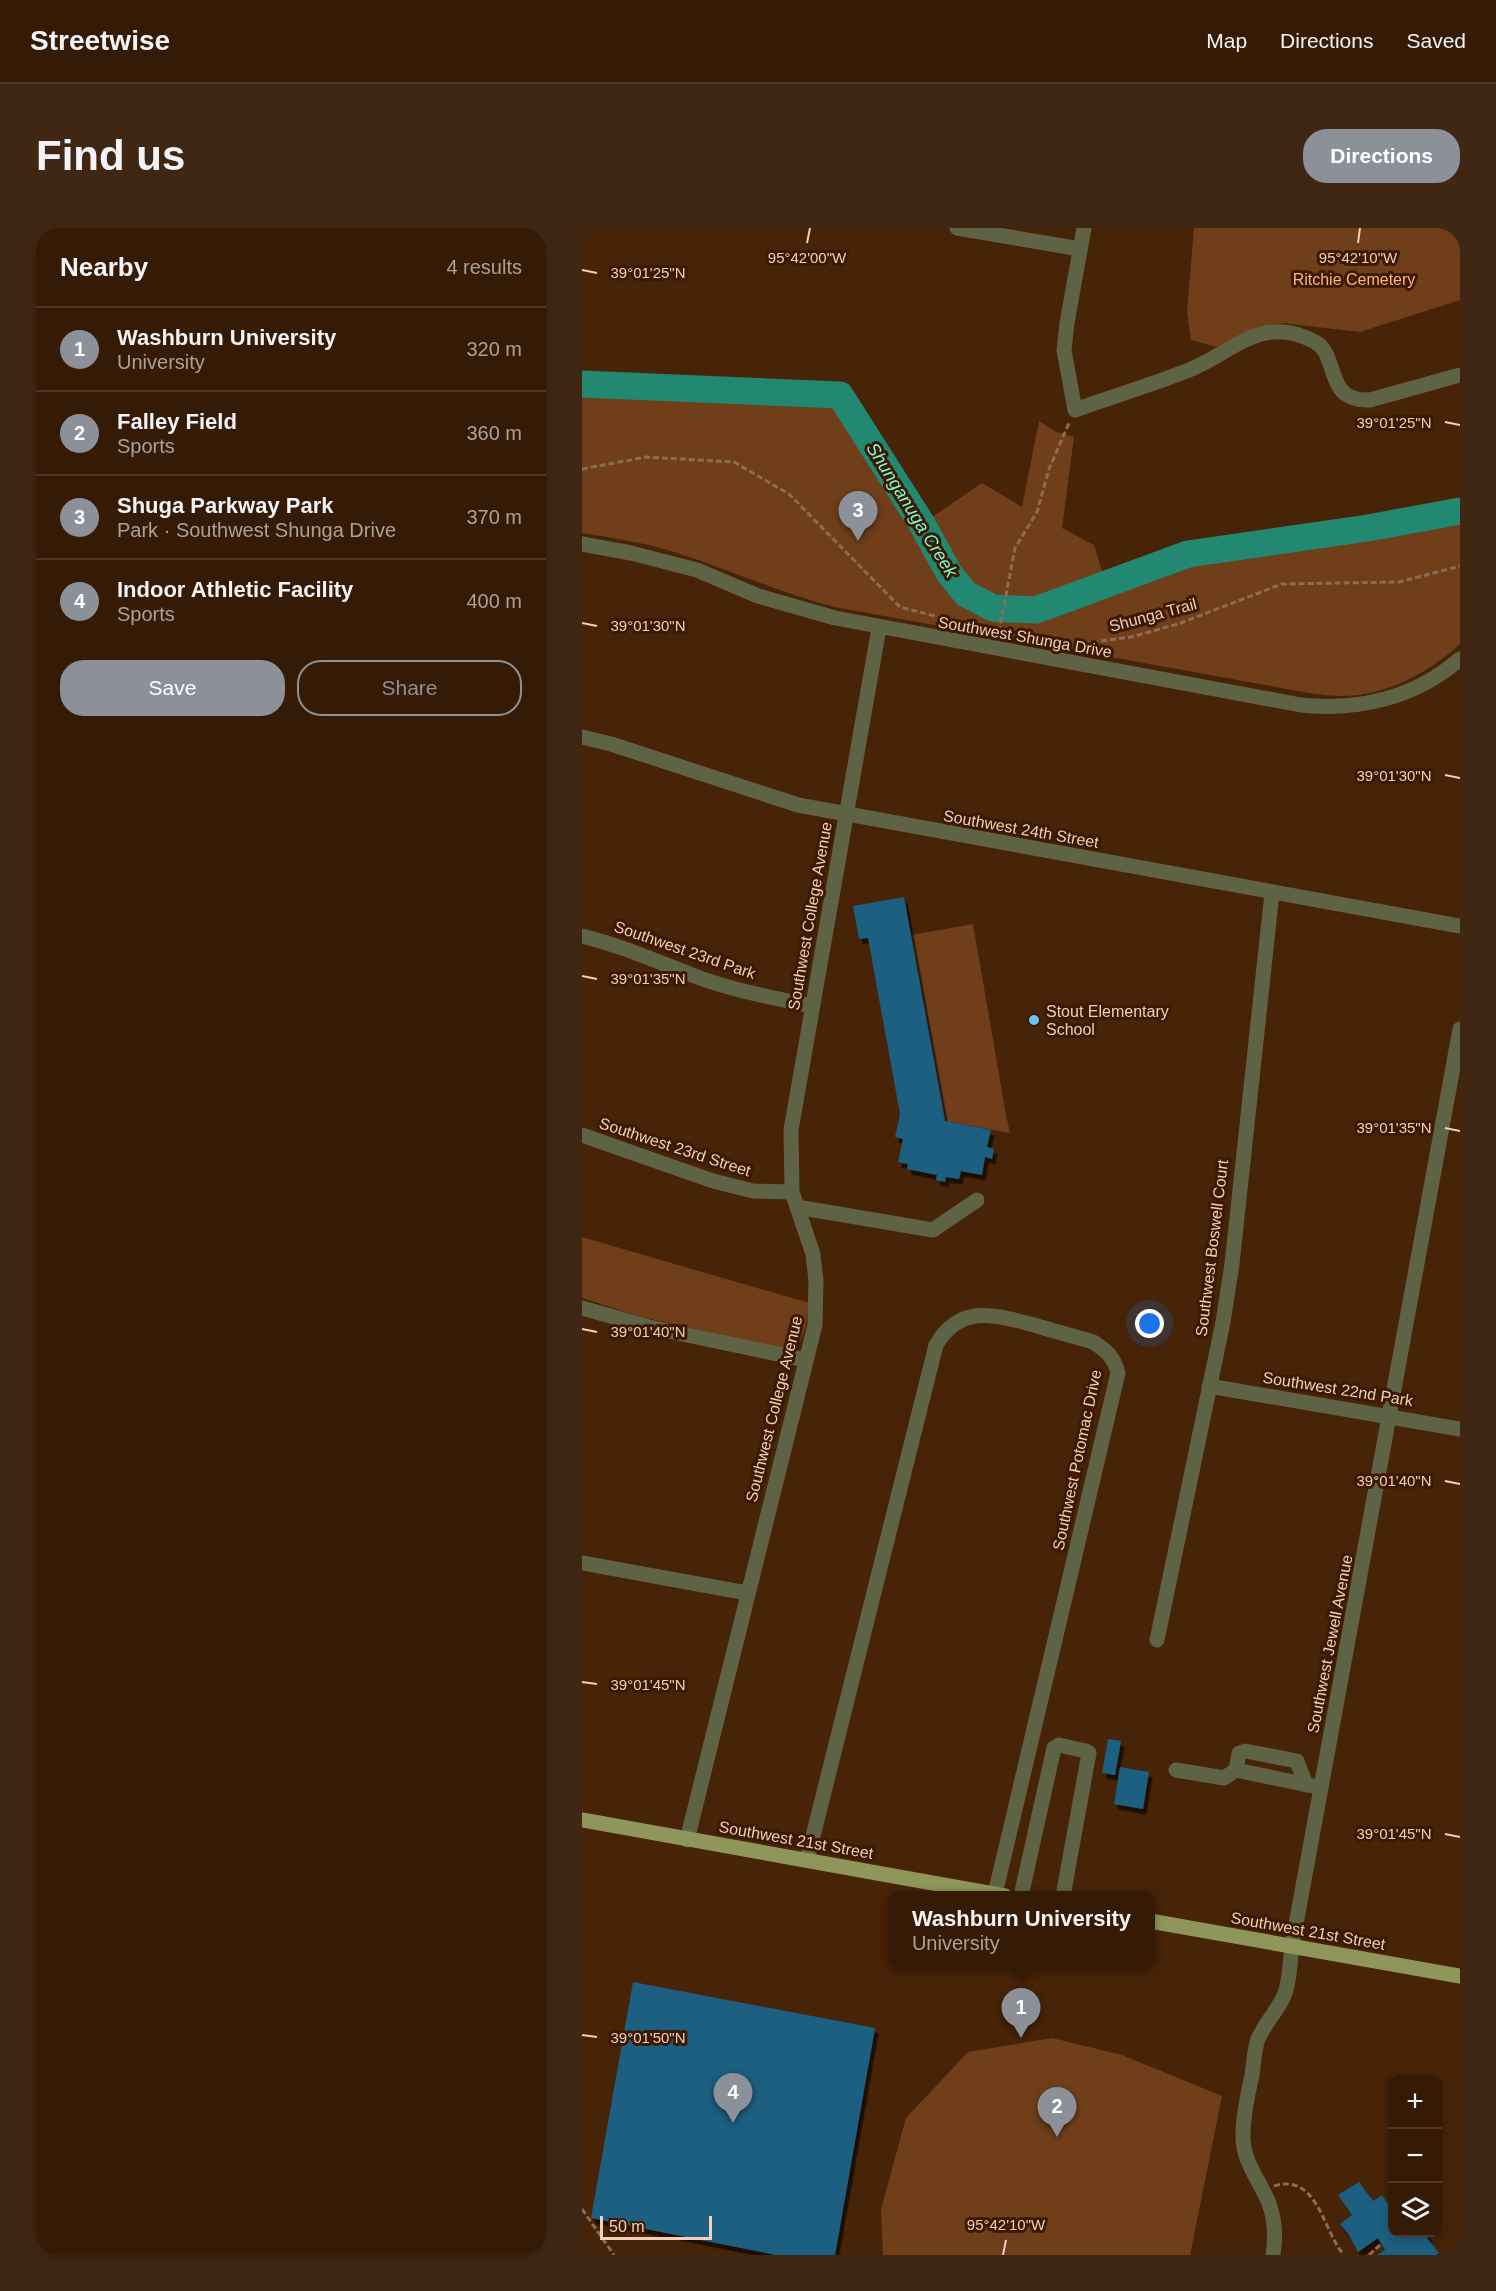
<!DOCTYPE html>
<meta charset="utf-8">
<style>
:root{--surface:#351a05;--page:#402713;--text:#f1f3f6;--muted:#aaa19a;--line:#4f3827;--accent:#8c9099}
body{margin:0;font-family:Arial,sans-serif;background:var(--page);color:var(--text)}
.controls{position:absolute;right:18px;bottom:18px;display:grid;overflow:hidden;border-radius:12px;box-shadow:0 3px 9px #0003}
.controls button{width:54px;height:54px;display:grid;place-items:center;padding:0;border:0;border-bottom:2px solid var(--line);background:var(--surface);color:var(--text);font:30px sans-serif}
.scale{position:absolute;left:18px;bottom:15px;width:112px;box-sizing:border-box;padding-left:6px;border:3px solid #eed0bd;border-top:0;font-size:16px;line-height:21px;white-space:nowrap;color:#eed0bd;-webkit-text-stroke:4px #3c1900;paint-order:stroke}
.you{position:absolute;left:568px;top:1096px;width:21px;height:21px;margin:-15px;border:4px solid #fff;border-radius:50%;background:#1a73e8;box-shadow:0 0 0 9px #1a73e833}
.badge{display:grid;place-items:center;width:39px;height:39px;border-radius:50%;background:var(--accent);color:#fff;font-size:20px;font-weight:700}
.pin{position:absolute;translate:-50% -50px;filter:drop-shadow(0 2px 3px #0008)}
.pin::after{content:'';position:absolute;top:32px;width:21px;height:18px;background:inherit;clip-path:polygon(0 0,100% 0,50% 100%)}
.popup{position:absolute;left:306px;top:1663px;width:267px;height:78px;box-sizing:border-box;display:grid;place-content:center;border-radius:12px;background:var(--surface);filter:drop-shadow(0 2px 4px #0005);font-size:20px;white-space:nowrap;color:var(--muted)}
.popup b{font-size:22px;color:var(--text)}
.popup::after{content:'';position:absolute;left:50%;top:100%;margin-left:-12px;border:12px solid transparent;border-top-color:var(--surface)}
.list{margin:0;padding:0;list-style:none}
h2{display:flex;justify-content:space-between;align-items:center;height:78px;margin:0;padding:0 24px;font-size:26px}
h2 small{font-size:20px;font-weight:400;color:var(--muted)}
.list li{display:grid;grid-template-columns:39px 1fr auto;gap:18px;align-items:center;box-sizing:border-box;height:84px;padding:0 24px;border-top:2px solid var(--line)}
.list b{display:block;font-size:22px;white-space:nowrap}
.list p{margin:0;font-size:20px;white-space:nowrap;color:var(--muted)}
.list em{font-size:20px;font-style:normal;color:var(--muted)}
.actions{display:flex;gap:12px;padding:18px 24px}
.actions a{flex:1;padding:14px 0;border:2px solid var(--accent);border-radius:24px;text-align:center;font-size:21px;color:var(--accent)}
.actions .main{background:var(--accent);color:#fff}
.icon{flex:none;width:33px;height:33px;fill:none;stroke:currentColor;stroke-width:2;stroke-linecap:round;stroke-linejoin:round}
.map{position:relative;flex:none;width:878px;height:2027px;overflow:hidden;border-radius:24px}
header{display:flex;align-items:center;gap:36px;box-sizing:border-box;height:84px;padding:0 30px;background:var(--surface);border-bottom:2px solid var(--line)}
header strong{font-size:28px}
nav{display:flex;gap:33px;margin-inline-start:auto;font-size:21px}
.intro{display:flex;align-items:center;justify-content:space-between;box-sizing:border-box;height:144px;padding:0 36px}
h1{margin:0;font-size:42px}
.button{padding:15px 27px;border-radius:24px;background:var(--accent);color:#fff;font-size:21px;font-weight:700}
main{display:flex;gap:36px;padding:0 36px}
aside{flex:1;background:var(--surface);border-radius:24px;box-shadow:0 3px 9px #0003}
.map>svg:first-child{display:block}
</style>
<header>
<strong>Streetwise</strong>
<nav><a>Map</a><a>Directions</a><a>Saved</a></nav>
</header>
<div class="intro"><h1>Find us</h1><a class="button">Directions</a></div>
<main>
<aside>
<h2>Nearby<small>4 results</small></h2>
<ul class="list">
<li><span class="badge">1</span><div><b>Washburn University</b><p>University</p></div><em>320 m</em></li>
<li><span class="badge">2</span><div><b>Falley Field</b><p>Sports</p></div><em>360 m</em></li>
<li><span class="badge">3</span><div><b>Shuga Parkway Park</b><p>Park · Southwest Shunga Drive</p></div><em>370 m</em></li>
<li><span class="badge">4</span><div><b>Indoor Athletic Facility</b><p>Sports</p></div><em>400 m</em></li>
</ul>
<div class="actions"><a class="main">Save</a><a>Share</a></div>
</aside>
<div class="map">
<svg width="878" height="2027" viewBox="0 0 878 2027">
<defs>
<filter id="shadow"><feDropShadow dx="3.5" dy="5.5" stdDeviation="0" flood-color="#0009"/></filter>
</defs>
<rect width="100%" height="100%" fill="#472307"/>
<g fill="#703f1a">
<polygon points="612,0 878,0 878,72 778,104 701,95 675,100 634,119 609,112 605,83"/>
<path d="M 0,156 L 258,167 L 340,296 L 400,255 L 440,279 L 457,193 L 474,204 L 492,209 L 480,300 L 512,317 L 524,356 L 606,326 L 786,300 L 878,283 L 878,416 C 846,445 806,467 762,468 C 748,468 734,466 721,464 L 253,379 C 199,365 148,342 95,325 C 65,315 31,310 0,305 Z"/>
<polygon points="391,696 424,887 428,905 363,893 329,707"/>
<path d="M 0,1009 L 227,1075 C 225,1088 224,1119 207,1121 C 203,1122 197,1120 192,1119 L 60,1089 L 0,1070 Z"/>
<polygon points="470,1810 540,1827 640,1868 608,2027 301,2027 299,1981 324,1890 386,1824"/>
</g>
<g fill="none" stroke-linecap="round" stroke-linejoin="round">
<polyline stroke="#228872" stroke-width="27" points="0,156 258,167 340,296 367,345 384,366 411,380 454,382 606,326 786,300 878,283"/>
</g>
<g fill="#1c5f80" filter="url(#shadow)">
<polygon points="322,669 363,893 409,902 405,919 412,921 410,931 403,929 400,947 379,943 377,951 364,949 363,954 354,952 355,947 325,941 326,936 316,934 321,911 313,909 318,886 286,710 277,711 271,678"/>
<polygon points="526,1511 539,1513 533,1547 520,1545"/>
<polygon points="538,1539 567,1544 561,1581 532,1576"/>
<polygon points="51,1754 293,1800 253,2027 194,2027 9,1990"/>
<polygon points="777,1954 791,1973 800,1967 808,1979 806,1980 809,1985 810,1984 810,2004 816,2004 820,2010 828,2004 844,2004 847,2009 845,2010 857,2025 854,2027 795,2027 803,2022 796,2010 776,2024 767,2007 758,1996 770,1987 756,1967"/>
</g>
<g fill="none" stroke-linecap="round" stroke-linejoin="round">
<g stroke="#8d6c54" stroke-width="3" stroke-dasharray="6 3" stroke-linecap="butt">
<polyline points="0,241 64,229 152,234 207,266 318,379 415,404"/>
<polyline points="417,404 433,320 455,284 467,241 487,195"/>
<polyline points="430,406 475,414 504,415 549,409 596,396 700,356 817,354 878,338"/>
<path d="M 692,1958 C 736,1944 741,2004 762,2027"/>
<polyline points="0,1981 32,2027"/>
<polyline points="787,2027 799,2016"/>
</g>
<g stroke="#5f6346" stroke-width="15">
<polyline points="375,0 498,21"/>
<path d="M 502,0 L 485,95 L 482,122 L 493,182 C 529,169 566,158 602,144 C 649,127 679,84 733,114 C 758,127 741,174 788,172 L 878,147"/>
<path d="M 0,316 L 49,325 L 115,342 L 176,368 L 253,390 L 719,477 C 777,483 833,470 878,431"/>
<polyline points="0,509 29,516 216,577 878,698"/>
<path d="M 0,708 C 41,718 78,735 118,750 C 154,763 192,770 230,778"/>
<polyline points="0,907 131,953 171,963 210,964"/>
<polyline points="215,979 351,1002 395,972"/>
<polyline points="0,1080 67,1099 224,1132"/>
<polyline points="627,1158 878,1201"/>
<polyline points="0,1335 165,1365"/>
<polyline points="575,1412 641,1094 650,1036 690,665"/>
<polyline points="594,1542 642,1550 654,1542 657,1525 663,1523 715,1533 724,1557"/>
<polyline points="654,1542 731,1558"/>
<polyline points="105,1612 233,1097 234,1053 231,1026 210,964 209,902 297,400"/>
<path d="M 225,1632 L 354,1117 C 379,1075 413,1087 452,1097 C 472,1103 491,1108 511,1114 C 524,1122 532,1129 536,1145 L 413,1666"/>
<polyline points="439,1668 472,1520 477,1517 504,1523 507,1525 481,1668"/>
<path d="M 691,2027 C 694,2009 693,1990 686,1973 C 676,1950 660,1932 661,1906 C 661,1886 666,1866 670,1847 C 672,1835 672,1822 676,1811 C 683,1795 695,1783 702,1768 C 708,1753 708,1735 710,1718 L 878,801"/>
</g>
<g stroke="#8e965a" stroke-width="15">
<polyline points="0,1592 423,1668"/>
<polyline points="568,1693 878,1748"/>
</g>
</g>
<path fill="none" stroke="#eed0bd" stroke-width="2" d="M 225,15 L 228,0M 776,15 L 778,0M 0,42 L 15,45M 863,194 L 878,197M 0,395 L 15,398M 863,547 L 878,550M 0,748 L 15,751M 863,900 L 878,903M 0,1101 L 15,1104M 863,1253 L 878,1256M 0,1454 L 15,1456M 863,1606 L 878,1609M 0,1807 L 15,1809M 421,2027 L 424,2012"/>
<circle fill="#6cc3f2" stroke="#3c1900" stroke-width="2" cx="452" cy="792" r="6"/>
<g text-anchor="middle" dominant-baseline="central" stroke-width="6" stroke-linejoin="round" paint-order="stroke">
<g font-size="16" fill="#fab586" stroke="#3c1900">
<text x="772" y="51">Ritchie Cemetery</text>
</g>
<g font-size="16" fill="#eed0bd" stroke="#3c1900">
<text transform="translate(571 387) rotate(-15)">Shunga Trail</text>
<text transform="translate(443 409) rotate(10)">Southwest Shunga Drive</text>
<text transform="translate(439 601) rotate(10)">Southwest 24th Street</text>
<text transform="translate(228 688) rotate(-80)">Southwest College Avenue</text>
<text transform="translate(103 722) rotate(19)">Southwest 23rd Park</text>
<text transform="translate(93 919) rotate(18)">Southwest 23rd Street</text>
<text transform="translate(630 1020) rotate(-83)">Southwest Boswell Court</text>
<text transform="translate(756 1161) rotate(9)">Southwest 22nd Park</text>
<text transform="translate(192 1181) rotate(-76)">Southwest College Avenue</text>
<text transform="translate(495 1232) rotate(-78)">Southwest Potomac Drive</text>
<text transform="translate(748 1416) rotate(-79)">Southwest Jewell Avenue</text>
<text transform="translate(214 1612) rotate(10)">Southwest 21st Street</text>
<text transform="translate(726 1703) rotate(10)">Southwest 21st Street</text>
</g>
<g font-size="16" fill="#eed0bd" stroke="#3c1900" text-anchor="start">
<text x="464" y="783">Stout Elementary<tspan x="464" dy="18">School</tspan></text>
</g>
<g font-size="18" font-style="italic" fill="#78fddb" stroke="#3c1900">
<text transform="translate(330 282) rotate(58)">Shunganuga Creek</text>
</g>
</g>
<g font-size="15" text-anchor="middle" fill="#eed0bd" stroke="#3c1900" stroke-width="6" stroke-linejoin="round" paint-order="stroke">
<text x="225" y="35">95°42'00"W</text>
<text x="776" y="35">95°42'10"W</text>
<text x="66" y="50">39°01'25"N</text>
<text x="812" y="200">39°01'25"N</text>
<text x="66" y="403">39°01'30"N</text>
<text x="812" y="553">39°01'30"N</text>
<text x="66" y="756">39°01'35"N</text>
<text x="812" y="905">39°01'35"N</text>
<text x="66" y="1109">39°01'40"N</text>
<text x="812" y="1258">39°01'40"N</text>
<text x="66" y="1462">39°01'45"N</text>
<text x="812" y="1611">39°01'45"N</text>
<text x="66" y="1815">39°01'50"N</text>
<text x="424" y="2002">95°42'10"W</text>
</g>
</svg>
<div class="controls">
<button>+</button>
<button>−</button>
<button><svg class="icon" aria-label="layers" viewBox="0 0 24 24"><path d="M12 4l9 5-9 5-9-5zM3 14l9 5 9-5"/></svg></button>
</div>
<div class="scale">50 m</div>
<div class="you"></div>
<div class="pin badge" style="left:439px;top:1810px">1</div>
<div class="popup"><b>Washburn University</b>University</div>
<div class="pin badge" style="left:475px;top:1909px">2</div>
<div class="pin badge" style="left:276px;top:313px">3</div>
<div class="pin badge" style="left:151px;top:1895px">4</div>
</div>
</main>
